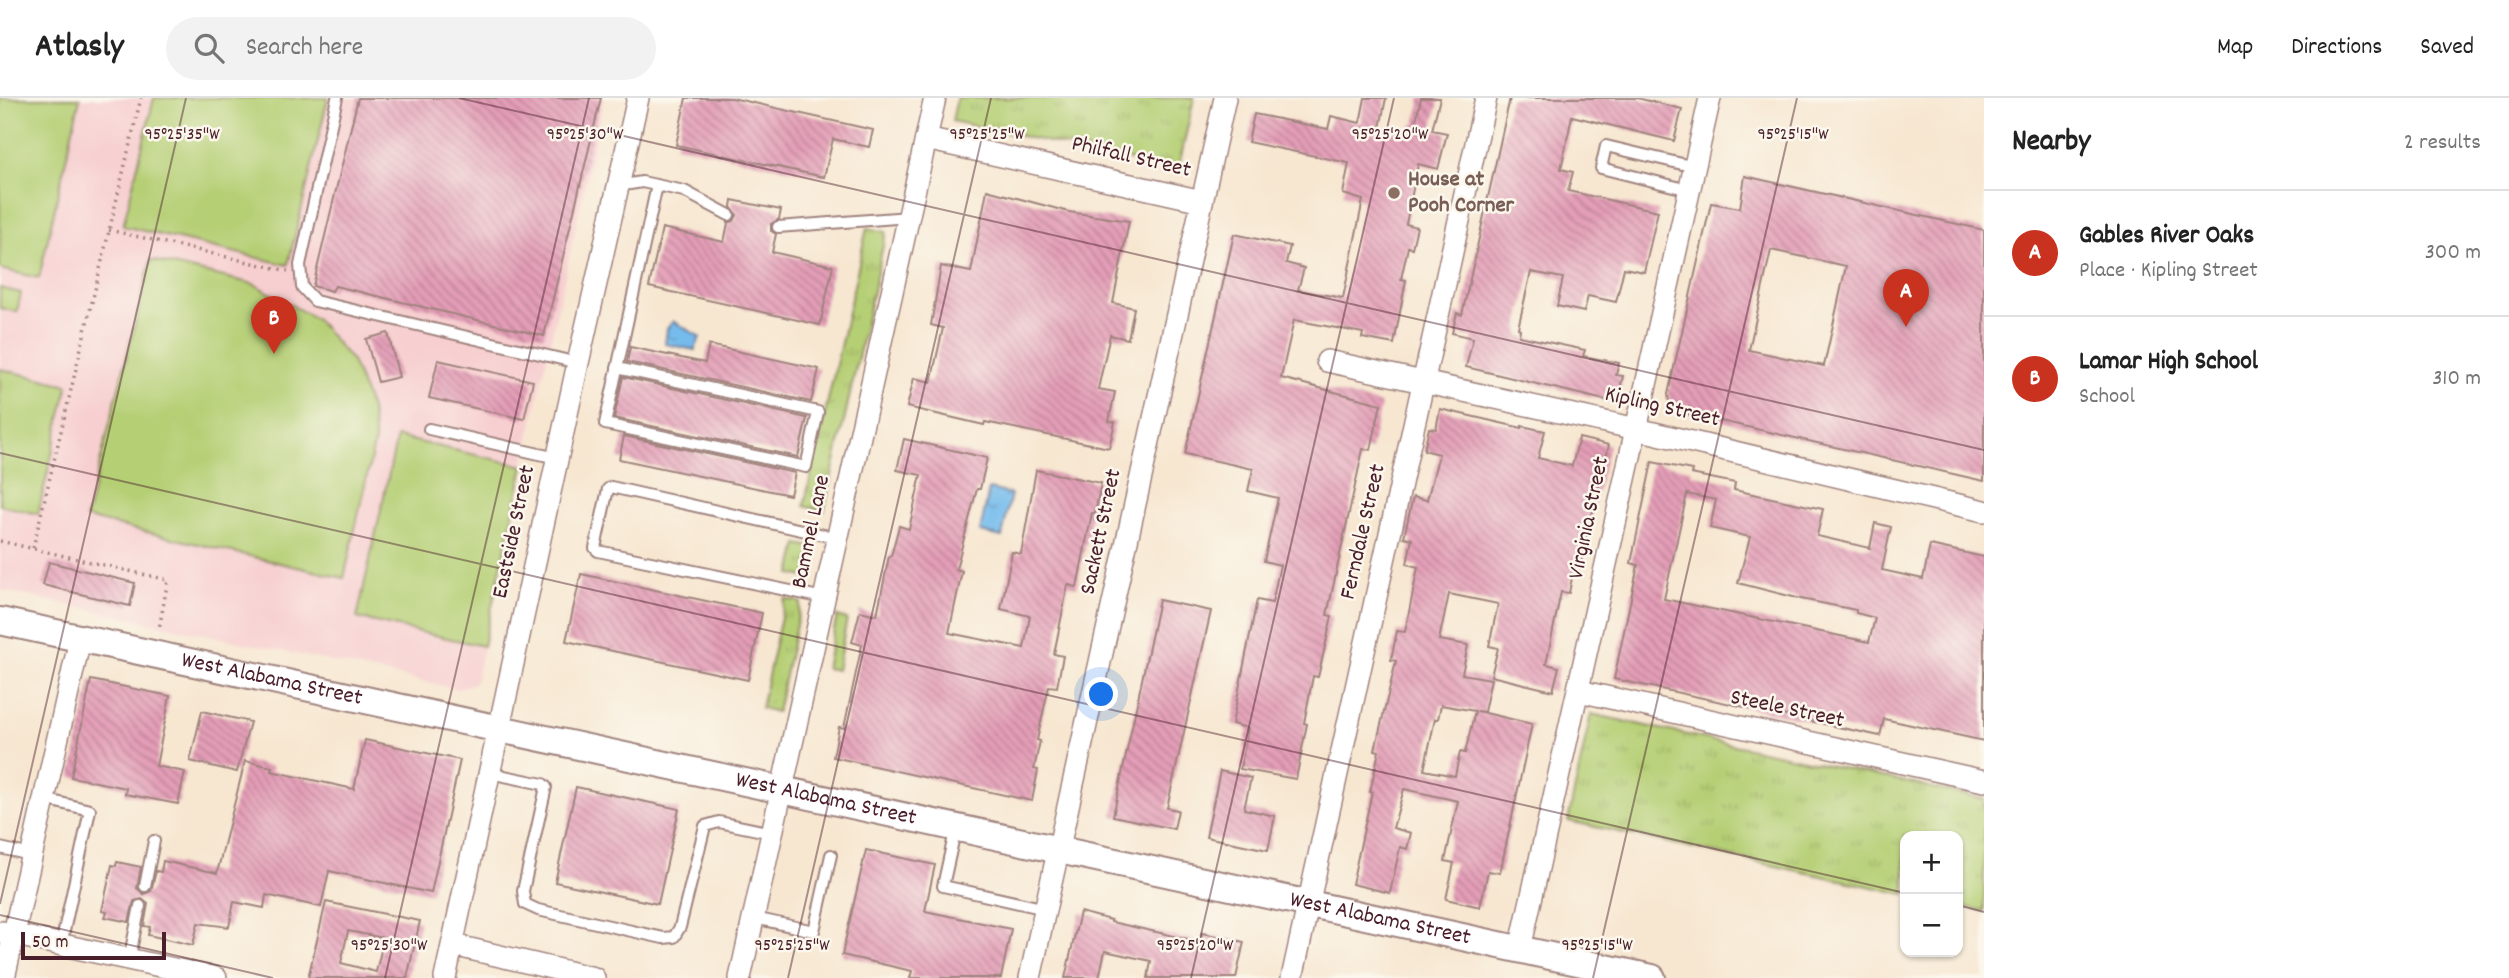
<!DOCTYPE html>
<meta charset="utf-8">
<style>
:root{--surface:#fff;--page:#f2f2f2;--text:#222;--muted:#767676;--line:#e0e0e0;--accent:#c8321e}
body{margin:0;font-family:Dekko,sans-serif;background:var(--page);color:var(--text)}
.controls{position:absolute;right:21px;bottom:21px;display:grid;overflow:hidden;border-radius:14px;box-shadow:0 2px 5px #0004}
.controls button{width:63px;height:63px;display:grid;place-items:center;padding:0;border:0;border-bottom:2px solid var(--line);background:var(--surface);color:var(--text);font:35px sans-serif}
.scale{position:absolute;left:21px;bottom:18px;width:145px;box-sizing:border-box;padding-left:7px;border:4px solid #4a1f2b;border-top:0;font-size:19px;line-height:24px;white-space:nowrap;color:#4a1f2b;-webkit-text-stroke:5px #fbf7ec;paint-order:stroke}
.you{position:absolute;left:1102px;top:597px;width:24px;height:24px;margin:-18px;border:5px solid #fff;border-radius:50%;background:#1a73e8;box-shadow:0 0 0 10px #1a73e833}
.badge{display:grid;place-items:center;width:46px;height:46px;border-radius:50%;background:var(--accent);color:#fff;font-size:23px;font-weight:700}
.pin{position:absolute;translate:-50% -58px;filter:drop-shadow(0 2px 4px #0008)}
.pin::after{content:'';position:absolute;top:37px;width:24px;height:21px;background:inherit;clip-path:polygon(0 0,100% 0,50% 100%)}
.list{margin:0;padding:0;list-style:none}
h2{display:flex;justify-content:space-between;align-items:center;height:91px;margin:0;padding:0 28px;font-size:30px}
h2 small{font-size:23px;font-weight:400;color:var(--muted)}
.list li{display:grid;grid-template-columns:46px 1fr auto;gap:21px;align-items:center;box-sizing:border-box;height:126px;padding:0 28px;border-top:2px solid var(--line)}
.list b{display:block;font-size:26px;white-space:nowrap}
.list p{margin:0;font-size:23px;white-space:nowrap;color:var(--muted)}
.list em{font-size:23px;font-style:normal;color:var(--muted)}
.icon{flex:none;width:38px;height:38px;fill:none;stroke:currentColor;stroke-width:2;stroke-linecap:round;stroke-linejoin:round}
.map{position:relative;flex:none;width:1984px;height:880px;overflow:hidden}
header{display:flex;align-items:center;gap:42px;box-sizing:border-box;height:98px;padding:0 35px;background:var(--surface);border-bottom:2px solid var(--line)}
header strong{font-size:33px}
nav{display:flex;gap:38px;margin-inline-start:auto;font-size:24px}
.search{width:490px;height:63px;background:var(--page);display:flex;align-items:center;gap:18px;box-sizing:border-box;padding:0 24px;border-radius:38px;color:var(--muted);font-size:26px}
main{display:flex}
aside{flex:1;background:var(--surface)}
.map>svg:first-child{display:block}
</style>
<header>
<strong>Atlasly</strong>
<div class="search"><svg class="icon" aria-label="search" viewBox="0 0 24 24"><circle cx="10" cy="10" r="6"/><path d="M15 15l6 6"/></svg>Search here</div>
<nav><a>Map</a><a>Directions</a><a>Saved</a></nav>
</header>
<main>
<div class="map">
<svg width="1984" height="880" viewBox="0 0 1984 880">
<defs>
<pattern id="grass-tufts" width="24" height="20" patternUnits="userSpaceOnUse" patternTransform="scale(1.75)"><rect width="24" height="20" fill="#b5cf74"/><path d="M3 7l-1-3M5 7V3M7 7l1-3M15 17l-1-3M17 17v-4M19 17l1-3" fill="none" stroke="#9db165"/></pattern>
<pattern id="water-ripples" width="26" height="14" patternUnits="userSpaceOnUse" patternTransform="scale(1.75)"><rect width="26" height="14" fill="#75bbec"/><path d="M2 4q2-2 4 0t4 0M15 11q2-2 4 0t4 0" fill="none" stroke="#6297bf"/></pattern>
<pattern id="building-back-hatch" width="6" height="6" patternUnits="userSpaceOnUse" patternTransform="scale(1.75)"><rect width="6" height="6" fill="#e49eb7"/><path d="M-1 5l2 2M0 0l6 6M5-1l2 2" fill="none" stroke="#bb8095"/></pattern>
</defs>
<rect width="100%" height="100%" fill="#fbf7ec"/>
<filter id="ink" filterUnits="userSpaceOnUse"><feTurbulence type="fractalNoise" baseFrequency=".0143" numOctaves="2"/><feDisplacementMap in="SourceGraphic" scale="14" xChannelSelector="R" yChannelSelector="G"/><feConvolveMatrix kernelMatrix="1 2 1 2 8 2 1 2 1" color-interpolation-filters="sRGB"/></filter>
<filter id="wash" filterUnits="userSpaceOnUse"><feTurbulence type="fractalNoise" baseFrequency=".00686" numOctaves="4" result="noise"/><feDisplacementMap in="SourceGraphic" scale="28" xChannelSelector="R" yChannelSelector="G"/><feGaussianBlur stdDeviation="1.57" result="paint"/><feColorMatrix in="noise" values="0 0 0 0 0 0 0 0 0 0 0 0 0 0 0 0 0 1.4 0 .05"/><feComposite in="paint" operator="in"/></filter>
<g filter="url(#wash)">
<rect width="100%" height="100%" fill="#f7e7d1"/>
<polygon fill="#f7cfd0" points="0,0 604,0 475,585 458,591 0,492"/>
<g fill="url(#grass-tufts)" stroke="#807750" stroke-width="2">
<polygon points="957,0 1194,0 1178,72 952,23"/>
<polygon points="867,130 886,134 824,413 804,408"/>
<polygon points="798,446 812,449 806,479 791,476"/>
<polygon points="785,501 801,504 777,614 761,610"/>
<polygon points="837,518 847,521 837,572 826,570"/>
<polygon points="1591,616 1984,701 1984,813 1958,807 1958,738 1905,738 1905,796 1568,723"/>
</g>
<g fill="#b5cf74" stroke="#807750" stroke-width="2">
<polygon points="0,0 80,0 39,180 0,171"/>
<polygon points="154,0 328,0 288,167 123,128"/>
<polygon points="151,162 254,186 316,221 352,263 371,311 375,342 344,480 86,420"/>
<polygon points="0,190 21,195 17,214 0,210"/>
<polygon points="0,271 68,287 38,416 0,407"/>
<polygon points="397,339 524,368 483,548 357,520"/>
</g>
<g fill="url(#water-ripples)" stroke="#606d8c" stroke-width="2">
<polygon points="673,223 700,239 695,252 665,246 667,231"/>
<polygon points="989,391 1011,396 1002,439 980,434"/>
</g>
<g id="blocks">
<g fill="url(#building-back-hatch)" fill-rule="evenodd">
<polygon points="358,0 601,0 544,238 335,188 332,193 313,188"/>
<polygon points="686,0 732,0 873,32 869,49 833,41 824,79 676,47"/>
<polygon points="1365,0 1386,0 1380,30 1409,37 1412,26 1415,27 1421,0 1440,0 1432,32 1447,35 1438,71 1418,66 1406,126 1417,129 1412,150 1408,149 1401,181 1406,182 1394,246 1362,240 1363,235 1294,222 1281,280 1381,306 1371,352 1363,351 1344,438 1327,517 1332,518 1318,579 1313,578 1304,625 1307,626 1296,681 1240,671 1248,630 1232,626 1257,502 1272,505 1280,467 1264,463 1278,400 1248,393 1253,371 1185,356 1234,136 1290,148 1286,165 1304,170 1298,192 1343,200 1351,161 1363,102 1343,96 1349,65 1248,44 1254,16 1328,31 1331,18 1360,25"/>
<polygon points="1510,0 1637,0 1682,11 1674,43 1572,18 1561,71 1573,74 1568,93 1658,113 1644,174 1624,170 1616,204 1588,198 1584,214 1557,208 1563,180 1531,174 1518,230 1520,231 1519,238 1585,252 1583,258 1619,265 1616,277 1623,278 1617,305 1466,269 1473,240 1452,235 1457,215 1462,217"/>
<path d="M 1745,78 L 1984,132 L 1984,383 L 1677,313 L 1669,304 L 1668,296 L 1711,105 L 1740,110 ZM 1771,152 L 1846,168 L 1824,268 L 1749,252 Z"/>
<polygon points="987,92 1069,114 1129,123 1113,205 1134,210 1128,241 1110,237 1098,291 1115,294 1109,323 1115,324 1109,350 985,324 984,327 907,309 914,280 931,284 943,230 931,227 941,168 971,174"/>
<polygon points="732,102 781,112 779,121 771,126 771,133 776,136 772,154 833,168 820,227 649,189 662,130 724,144 728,125 734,123 737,117 731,109"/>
<polygon points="388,235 399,279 378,284 366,241"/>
<polygon points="709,247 819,271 811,304 627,264 630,249 705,265"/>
<polygon points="438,262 533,283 524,321 429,300"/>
<polygon points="623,279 807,320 798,359 614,320"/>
<path d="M 1440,311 L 1522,330 L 1522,328 L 1545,333 L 1538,360 L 1572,368 L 1579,340 L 1609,347 L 1578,476 L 1573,475 L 1569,495 L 1561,494 L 1546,566 L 1559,569 L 1553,593 L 1491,578 L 1498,550 L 1489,548 L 1498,506 L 1449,496 L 1439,542 L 1468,547 L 1462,576 L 1491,581 L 1484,614 L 1477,613 L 1532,626 L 1500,775 L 1488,773 L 1480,809 L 1446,801 L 1454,765 L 1445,763 L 1458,703 L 1404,691 L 1393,730 L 1411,735 L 1407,751 L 1400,749 L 1390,795 L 1352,786 L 1372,694 L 1370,694 L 1379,653 L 1375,652 L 1396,563 L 1391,562 L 1397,533 L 1405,534 L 1418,469 L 1407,466 L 1412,441 L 1404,439 L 1413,399 L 1427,402 L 1439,356 L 1424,352 L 1429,330 L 1436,331 ZM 1441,607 L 1475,613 L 1465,655 L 1460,654 L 1455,678 L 1424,672 L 1435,621 L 1438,621 Z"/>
<polygon points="624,338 795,375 790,397 619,361"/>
<polygon points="904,341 987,360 980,391 977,391 956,471 962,473 949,535 1024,550 1030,518 1001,511 1012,454 1021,456 1036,372 1101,385 1095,415 1092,415 1077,489 1068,487 1054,556 1063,558 1057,589 1049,588 1037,642 1040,643 1034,671 1038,672 1032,703 833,659 839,629 844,630 862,547 852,544 860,513 877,517 889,458 891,458 899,428 909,431 921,377 897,372"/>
<path d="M 1652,364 L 1692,372 L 1691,376 L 1735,385 L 1734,392 L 1823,411 L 1817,438 L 1870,450 L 1875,425 L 1891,429 L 1882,472 L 1923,481 L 1930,447 L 1984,459 L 1984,643 L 1884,621 L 1880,638 L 1614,581 L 1638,467 L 1631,465 ZM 1687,396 L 1716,402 L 1710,430 L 1750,439 L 1738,485 L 1801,501 L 1856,512 L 1856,515 L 1875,520 L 1869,544 L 1664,501 Z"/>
<polygon points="49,464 135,485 130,508 43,487"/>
<polygon points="581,476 762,515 748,582 566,543"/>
<polygon points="1159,502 1211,513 1167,710 1178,712 1174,731 1113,718"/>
<polygon points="91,582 170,598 156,668 185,674 178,706 125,696 126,690 71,679"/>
<polygon points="202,613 250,624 237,674 190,663"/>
<polygon points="365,642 460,662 431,795 329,773 321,809 266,797 264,810 234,804 229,829 198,825 193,847 148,837 150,829 144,828 148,806 142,801 134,803 129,824 105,819 107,814 102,813 112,767 116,768 117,764 141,769 137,790 144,796 151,793 156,773 161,774 163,763 217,775 245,663 272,669 271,673 354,691"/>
<polygon points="1220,673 1251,680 1244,711 1275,718 1268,752 1206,739"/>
<polygon points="576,689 679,711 658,806 555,784"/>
<polygon points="866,752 935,767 925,813 1011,831 1001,880 910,880 912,873 842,857"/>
<path d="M 326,804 L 420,823 L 407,880 L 308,880 ZM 348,833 L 384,840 L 376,874 L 341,865 Z"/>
<polygon points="1080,814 1111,822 1111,824 1201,844 1202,835 1244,844 1236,880 1148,880 1151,863 1105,853 1099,880 1065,880"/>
</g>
</g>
</g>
<g filter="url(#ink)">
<use href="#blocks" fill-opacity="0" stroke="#a0837e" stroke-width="2"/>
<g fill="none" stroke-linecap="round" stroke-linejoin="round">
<defs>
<g id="service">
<polyline points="337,0 300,167 302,189 315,203 578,265"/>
<polyline points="618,88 642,84 684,93 729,117"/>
<polyline points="1689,92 1601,70 1606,48 1695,69"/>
<polyline points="778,129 909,119"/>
<path d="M 617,270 L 818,314 L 806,369 L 605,326 C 622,247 640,167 657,87"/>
<polyline points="429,331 557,360"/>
<polyline points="824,500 598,453 595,450 608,391 611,389 837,440"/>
<polyline points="490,675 543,686 546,689 523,793 525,806 538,812 663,840 674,839 680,829 705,728 719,724 772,735"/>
<polyline points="44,701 90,712 61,847"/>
<polyline points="956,729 943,788 1046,811"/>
<polyline points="0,750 31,757"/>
<polyline points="145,788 154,743"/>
<polyline points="754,820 814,833 831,757"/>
<polyline points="129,862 140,808"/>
</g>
<g id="minor">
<polyline points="926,41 1202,103"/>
<polyline points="1327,263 1637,331 1984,413"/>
<polyline points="1579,593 1984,683"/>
<polyline points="2,834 216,880"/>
<polyline points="453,847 594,880"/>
<polyline points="1520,851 1710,0"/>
<polyline points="4,880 80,541"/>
<polyline points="445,880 578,265 638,0"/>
<polyline points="740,880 935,0"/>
<polyline points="1030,880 1225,0"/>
<polyline points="1292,880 1486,0"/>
</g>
<g id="tertiary">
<path id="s1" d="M 0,523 L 1652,880"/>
</g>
</defs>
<use href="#service" stroke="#a0837e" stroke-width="14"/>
<use href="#minor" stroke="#a0837e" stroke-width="24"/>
<use href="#tertiary" stroke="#a0837e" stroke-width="30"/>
<g stroke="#a0837e" stroke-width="3.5" stroke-dasharray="2 5" stroke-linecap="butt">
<polyline points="109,132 288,173"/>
<polyline points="0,443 168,482 159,531"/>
<polyline points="33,450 141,0"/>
</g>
<use href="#service" stroke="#fff" stroke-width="10"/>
<use href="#minor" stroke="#fff" stroke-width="21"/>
<use href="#tertiary" stroke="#fff" stroke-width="26"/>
</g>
</g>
<path fill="none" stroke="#4a1f2b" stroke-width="2" stroke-opacity="0.45" d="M 459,0 L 1984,352M 0,355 L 1905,795M 0,806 L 186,0M 1958,807 L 1984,814M 0,817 L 273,880M 385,880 L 589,0M 788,880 L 991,0M 1191,880 L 1394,0M 1593,880 L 1797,0"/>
<circle fill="#8d6e63" stroke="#fbf7ec" stroke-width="2.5" cx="1394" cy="95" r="7"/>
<g text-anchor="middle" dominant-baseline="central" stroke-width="5" stroke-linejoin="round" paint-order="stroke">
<g font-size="23" fill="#4a1f2b" stroke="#fbf7ec">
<text transform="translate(1131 60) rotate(13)">Philfall Street</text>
<text transform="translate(1662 310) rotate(13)">Kipling Street</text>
<text transform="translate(1590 420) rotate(-78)">Virginia Street</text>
<text transform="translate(515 434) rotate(-78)">Eastside Street</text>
<text transform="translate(812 434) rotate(-78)">Bammel Lane</text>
<text transform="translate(1102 434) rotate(-78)">Sackett Street</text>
<text transform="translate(1364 434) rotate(-77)">Ferndale Street</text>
<text stroke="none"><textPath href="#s1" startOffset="278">West Alabama Street</textPath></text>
<text transform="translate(1787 612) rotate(12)">Steele Street</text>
<text stroke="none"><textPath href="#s1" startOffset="845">West Alabama Street</textPath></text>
<text stroke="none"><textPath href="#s1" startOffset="1412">West Alabama Street</textPath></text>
</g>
<g font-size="23" font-weight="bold" fill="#785e54" stroke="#fbf7ec" text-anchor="start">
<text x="1408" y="82">House at<tspan x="1408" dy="26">Pooh Corner</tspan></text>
</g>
</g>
<g font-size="18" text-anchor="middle" fill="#4a1f2b" stroke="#fbf7ec" stroke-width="5" stroke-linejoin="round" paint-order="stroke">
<text x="182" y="41">95°25'35"W</text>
<text x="1390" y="41">95°25'20"W</text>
<text x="585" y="41">95°25'30"W</text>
<text x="987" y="41">95°25'25"W</text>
<text x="1793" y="41">95°25'15"W</text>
<text x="389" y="852">95°25'30"W</text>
<text x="792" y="852">95°25'25"W</text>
<text x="1195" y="852">95°25'20"W</text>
<text x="1597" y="852">95°25'15"W</text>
</g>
</svg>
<div class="controls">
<button>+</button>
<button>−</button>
</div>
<div class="scale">50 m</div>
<div class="you"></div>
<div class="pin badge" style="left:1906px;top:229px">A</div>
<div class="pin badge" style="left:274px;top:256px">B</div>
</div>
<aside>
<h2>Nearby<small>2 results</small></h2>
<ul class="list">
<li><span class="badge">A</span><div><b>Gables River Oaks</b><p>Place · Kipling Street</p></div><em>300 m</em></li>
<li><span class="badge">B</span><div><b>Lamar High School</b><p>School</p></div><em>310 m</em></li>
</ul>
</aside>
</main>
